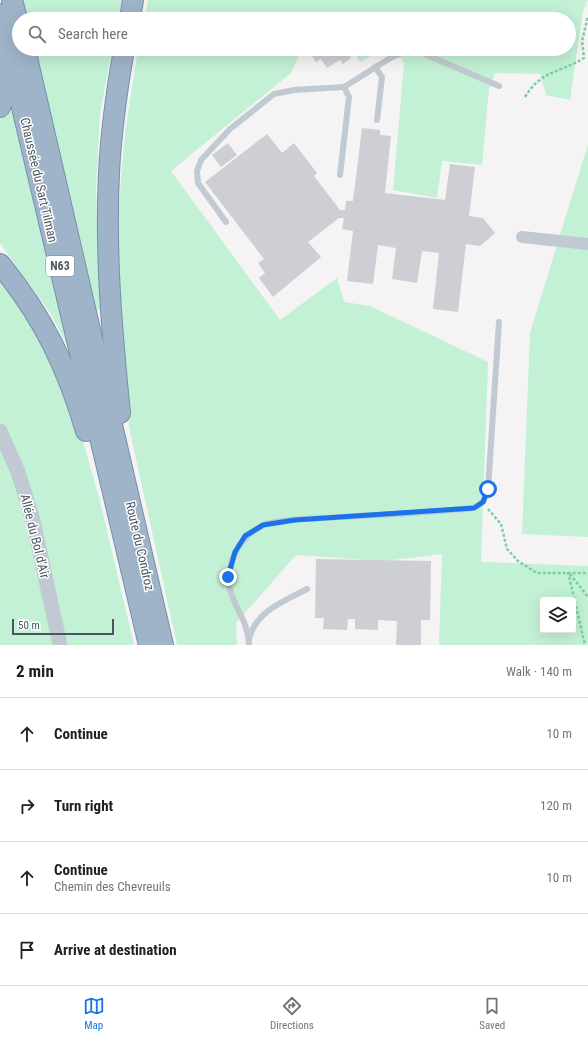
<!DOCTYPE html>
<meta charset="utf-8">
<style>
:root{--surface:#fff;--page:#f2f2f2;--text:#202124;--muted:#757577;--line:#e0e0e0;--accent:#1a73e8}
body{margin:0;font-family:"Roboto Condensed",sans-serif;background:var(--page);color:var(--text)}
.controls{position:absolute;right:12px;bottom:12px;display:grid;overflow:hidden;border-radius:4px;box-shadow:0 4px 16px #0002}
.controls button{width:36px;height:36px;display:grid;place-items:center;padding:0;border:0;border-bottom:1px solid var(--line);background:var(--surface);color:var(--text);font:20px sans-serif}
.scale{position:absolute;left:12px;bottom:10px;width:102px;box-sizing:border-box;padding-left:4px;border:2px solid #4a5661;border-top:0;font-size:11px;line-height:14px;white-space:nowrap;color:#4a5661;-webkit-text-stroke:3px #fff;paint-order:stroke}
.stop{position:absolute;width:12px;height:12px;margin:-9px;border:3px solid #1a73e8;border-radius:50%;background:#fff}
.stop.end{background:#1a73e8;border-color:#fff;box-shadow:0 1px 4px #0008}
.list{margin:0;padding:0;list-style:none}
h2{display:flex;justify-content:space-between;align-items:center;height:52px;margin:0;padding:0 16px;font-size:17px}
h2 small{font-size:13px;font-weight:400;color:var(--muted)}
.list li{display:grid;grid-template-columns:26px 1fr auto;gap:12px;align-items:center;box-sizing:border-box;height:72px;padding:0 16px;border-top:1px solid var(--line)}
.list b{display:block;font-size:15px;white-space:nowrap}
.list p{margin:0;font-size:13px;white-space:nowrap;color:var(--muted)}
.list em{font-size:13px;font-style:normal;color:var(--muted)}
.icon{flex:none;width:22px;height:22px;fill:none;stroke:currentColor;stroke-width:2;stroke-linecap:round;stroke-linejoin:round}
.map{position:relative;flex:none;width:588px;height:645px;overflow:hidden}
.search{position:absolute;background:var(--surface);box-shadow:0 4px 16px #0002;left:12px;right:12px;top:12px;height:44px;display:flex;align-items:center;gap:10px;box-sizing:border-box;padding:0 14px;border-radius:22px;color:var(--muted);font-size:15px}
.sheet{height:340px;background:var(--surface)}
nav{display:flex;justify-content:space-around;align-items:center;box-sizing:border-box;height:56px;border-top:1px solid var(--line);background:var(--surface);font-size:11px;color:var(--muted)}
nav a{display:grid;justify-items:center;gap:2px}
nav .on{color:var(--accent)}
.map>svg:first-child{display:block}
</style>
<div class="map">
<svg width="588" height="645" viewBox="0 0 588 645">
<rect width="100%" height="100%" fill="#f5f3f3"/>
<g fill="#c3f1d5" fill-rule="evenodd">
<polygon points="22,0 122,0 118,19 27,19"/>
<polygon points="148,0 588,0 583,11 570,100 546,95 540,74 495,73 489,89 482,165 442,161 437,198 393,190 404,63 395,49 569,49 569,19 144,19"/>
<polygon points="34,49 112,49 100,114 96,189 100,310 94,309"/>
<path d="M 138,49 L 308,49 L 301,52 L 291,73 L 171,171 L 280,320 L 337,278 L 344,302 L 370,306 L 488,362 L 481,562 L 588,566 L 588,645 L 439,645 L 442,554 L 385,561 L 296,555 L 236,623 L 237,645 L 177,645 L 129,427 L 117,312 L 118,214 L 125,132 ZM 543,600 L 573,600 L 573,630 L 543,630 Z"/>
<polygon points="352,49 384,49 360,62"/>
<polygon points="12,104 68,347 51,314 0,243 0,119"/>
<polygon points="588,144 588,537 522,534 530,333"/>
<polygon points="0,277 24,307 67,386 99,497 134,645 0,645"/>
</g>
<g fill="#cdcfd5">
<polygon points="317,49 321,49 323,52 327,49 345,49 351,58 343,64 340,60 327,68 321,59 316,62 310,53"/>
<polygon points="362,128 380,130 380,135 391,136 385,193 445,200 450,164 475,167 469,216 483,218 495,233 480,246 466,244 458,312 433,309 439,253 422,251 417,283 392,279 396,248 378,245 373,284 347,281 353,231 342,229 344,218 339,218 308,242 321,257 273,297 259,278 265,273 258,263 264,259 205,182 267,134 282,153 294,143 317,173 314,176 340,210 345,210 346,201 353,201"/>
<polygon points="228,143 237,155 221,167 212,155"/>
<polygon points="316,559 431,561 430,620 421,620 421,645 396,645 397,621 378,620 378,630 355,629 355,619 348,619 347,630 323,629 324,618 315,618"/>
</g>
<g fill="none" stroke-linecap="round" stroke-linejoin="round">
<defs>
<g id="trunk">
<polyline points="12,0 19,26"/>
<polyline points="0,14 149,645"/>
<polyline points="130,19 133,0"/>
<polyline points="25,49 163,645"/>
<polyline points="0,107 6,91 7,67"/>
<path d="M 0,264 C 43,317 67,366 86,431"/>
<path d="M 120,413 C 112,334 105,253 109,173 C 111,132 117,89 124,49"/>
</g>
</defs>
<use href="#trunk" stroke="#7690ad" stroke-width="22"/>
<g stroke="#7ad0a6" stroke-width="2.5" stroke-dasharray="3 2" stroke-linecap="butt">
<path d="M 525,97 C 541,70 562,72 584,58 L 582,41 L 588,16"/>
<polyline points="488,509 501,524 507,549 518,561 537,573 588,573"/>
<polyline points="568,572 585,645"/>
<polyline points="570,574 588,597"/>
</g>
<g stroke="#c1cad2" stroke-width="6">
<polyline points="375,67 382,77 377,120"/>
<polyline points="340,175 349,97 344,87"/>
<polyline points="226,222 198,183 197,171 201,160 230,129 274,94 294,90 344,87 392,57 406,52 422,53 499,86"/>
<path d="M 249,639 C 256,611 284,601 307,589"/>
<path d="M 249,645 C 249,617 225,599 229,573 C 232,552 243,536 262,526 C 273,519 308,519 322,518 C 373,515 423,513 474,508 L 483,502 L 488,489 L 499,322"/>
</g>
<polyline stroke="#c1cad2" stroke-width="12" points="522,237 588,244"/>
<polyline stroke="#c1cad2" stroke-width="15" points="0,431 18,472 33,520 60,645"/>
<use href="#trunk" stroke="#9fb4c9" stroke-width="20"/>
</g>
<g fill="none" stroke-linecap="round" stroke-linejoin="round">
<polyline stroke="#1a73e8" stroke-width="5" points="228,577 235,552 245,536 263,525 295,520 474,508 483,502 488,489"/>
</g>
<g text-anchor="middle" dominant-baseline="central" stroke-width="3" stroke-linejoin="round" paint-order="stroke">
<rect fill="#fff" stroke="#808990" stroke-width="1" x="46" y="256" width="28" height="20" rx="3"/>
<g font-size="12" font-weight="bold" fill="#4a5661">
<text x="60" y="266">N63</text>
</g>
<g font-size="13" fill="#4a5661" stroke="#fff">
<text transform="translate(39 180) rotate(77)">Chaussée du Sart Tilman</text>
<text transform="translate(35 536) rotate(76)">Allée du Bol d'Air</text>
<text transform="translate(140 546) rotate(77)">Route du Condroz</text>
</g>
</g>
</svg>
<div class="controls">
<button><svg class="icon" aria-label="layers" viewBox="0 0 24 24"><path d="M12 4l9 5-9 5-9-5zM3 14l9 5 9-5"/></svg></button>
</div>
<div class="scale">50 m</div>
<div class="stop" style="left:488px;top:489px"></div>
<div class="stop end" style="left:228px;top:577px"></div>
<div class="search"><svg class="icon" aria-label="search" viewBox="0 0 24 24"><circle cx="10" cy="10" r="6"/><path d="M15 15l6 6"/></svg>Search here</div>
</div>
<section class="sheet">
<h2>2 min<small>Walk · 140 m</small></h2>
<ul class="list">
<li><svg class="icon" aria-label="ahead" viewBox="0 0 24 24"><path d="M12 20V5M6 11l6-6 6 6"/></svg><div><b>Continue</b></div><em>10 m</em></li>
<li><svg class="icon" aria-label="right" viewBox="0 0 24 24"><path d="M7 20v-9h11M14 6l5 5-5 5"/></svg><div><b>Turn right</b></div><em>120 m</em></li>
<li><svg class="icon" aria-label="ahead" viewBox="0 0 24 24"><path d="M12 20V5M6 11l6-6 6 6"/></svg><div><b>Continue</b><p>Chemin des Chevreuils</p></div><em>10 m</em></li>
<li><svg class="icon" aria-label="arrive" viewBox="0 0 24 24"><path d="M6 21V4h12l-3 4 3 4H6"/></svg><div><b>Arrive at destination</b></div></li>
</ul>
</section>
<nav>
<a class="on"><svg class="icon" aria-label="map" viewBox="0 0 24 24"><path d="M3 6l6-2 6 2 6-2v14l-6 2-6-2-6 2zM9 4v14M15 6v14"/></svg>Map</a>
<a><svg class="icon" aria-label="directions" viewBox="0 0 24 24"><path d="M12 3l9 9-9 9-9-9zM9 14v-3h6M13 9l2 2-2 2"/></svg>Directions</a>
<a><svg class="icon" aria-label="saved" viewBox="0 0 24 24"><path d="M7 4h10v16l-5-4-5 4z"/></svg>Saved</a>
</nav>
